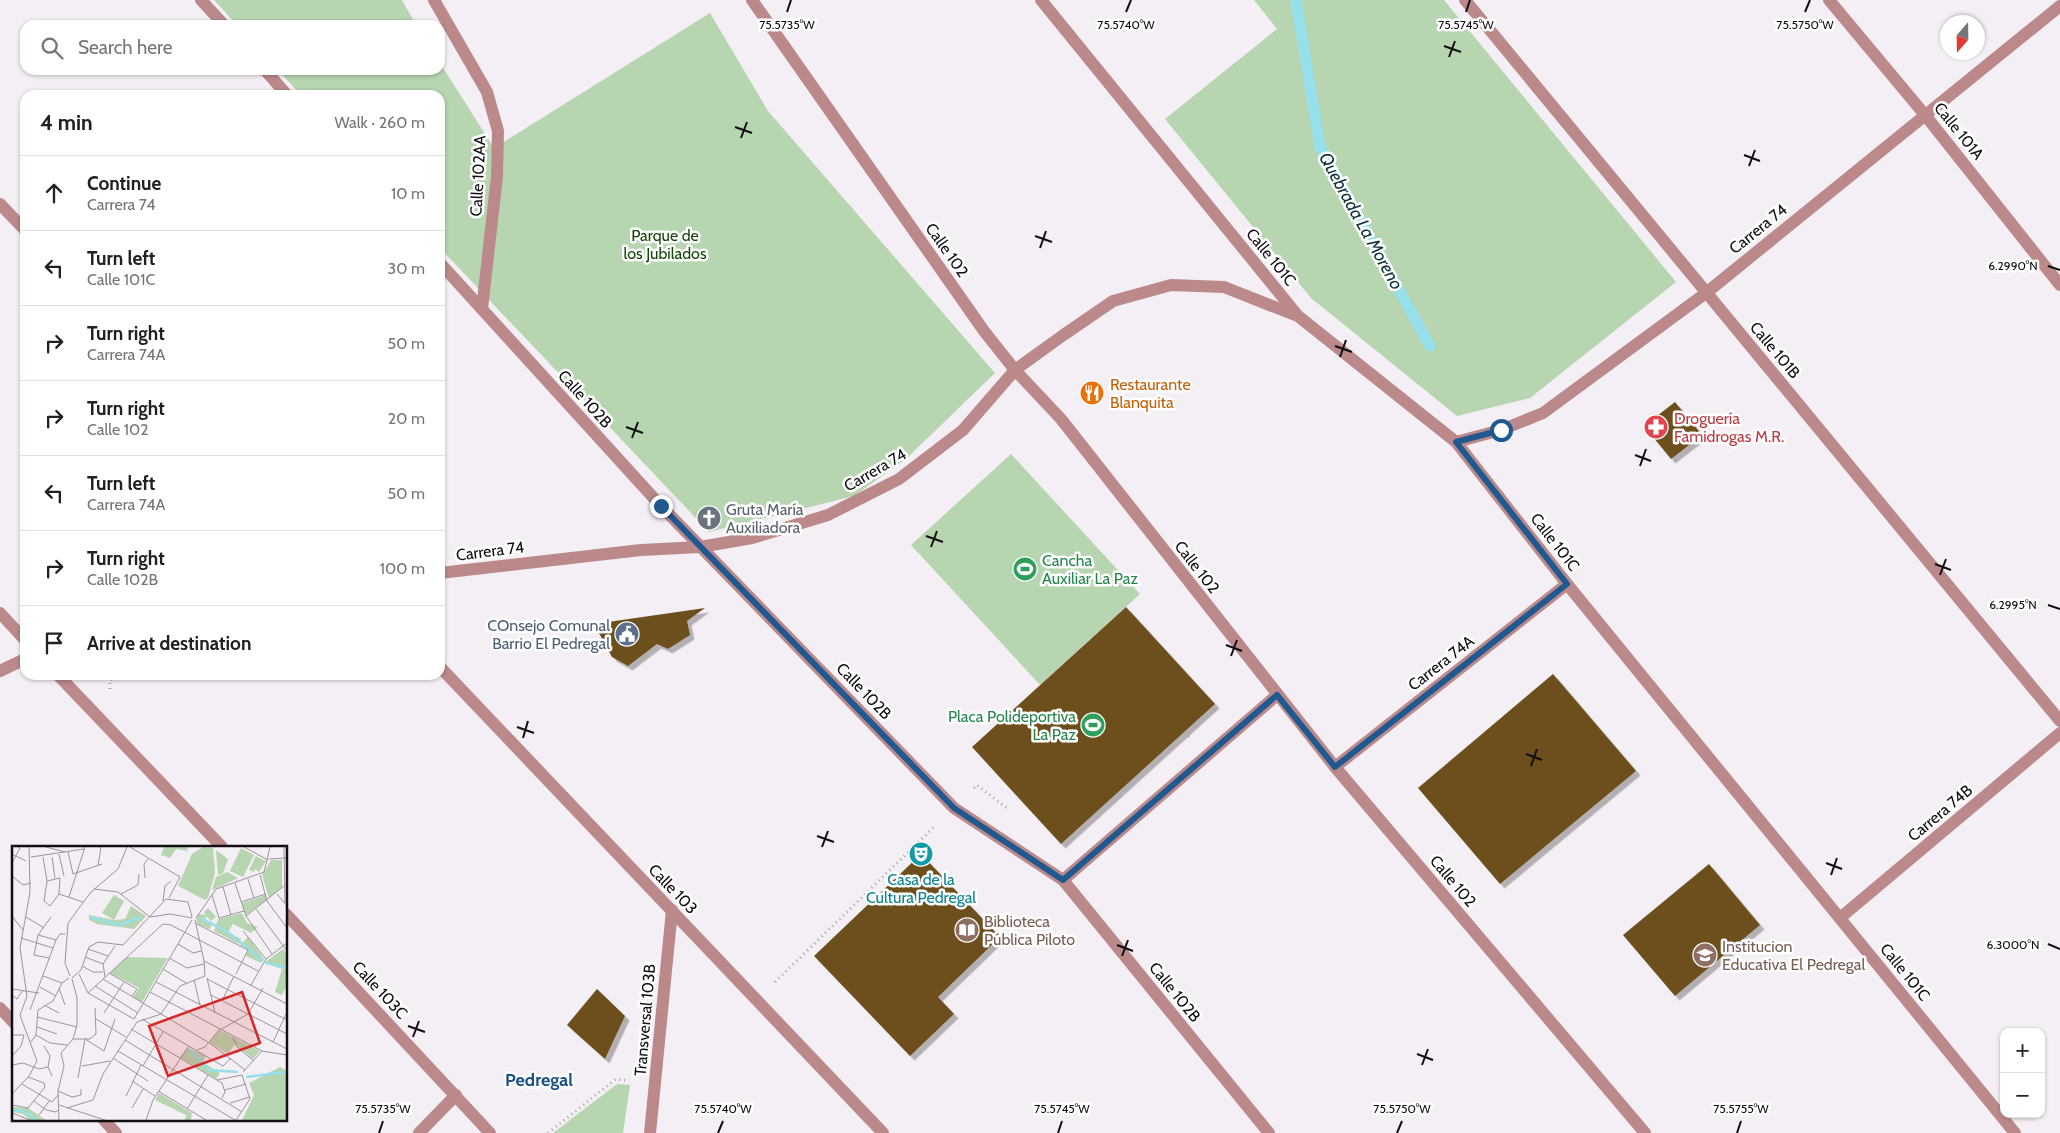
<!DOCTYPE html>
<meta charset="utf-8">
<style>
:root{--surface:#fff;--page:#f2f2f2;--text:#202124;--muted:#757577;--line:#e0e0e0}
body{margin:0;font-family:Cabin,sans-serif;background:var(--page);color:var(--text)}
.controls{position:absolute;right:15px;bottom:15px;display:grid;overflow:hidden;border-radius:10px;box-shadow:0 1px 4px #0004}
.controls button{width:45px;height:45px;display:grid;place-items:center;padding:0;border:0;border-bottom:1px solid var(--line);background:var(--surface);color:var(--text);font:25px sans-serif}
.compass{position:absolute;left:1940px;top:15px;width:45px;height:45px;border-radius:50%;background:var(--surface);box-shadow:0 1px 4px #0004;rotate:200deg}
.stop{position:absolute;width:15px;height:15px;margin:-11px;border:4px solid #1f5990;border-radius:50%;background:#fff}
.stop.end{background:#1f5990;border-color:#fff;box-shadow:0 1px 5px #0008}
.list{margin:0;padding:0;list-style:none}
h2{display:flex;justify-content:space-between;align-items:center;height:65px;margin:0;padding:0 20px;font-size:21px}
h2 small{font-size:16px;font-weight:400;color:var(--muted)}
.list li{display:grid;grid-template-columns:32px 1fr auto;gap:15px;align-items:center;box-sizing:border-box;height:75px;padding:0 20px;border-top:1px solid var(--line)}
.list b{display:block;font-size:19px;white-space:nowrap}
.list p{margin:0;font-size:16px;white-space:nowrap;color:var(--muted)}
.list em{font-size:16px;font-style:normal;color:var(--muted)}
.icon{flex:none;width:28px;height:28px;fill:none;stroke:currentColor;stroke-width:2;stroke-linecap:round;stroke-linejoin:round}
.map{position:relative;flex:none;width:2060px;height:1133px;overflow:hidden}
.search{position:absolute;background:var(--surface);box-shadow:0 1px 4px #0004;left:20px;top:20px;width:425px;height:55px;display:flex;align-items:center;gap:12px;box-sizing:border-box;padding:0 18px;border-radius:15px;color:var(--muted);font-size:19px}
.panel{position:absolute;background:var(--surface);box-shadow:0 1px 4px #0004;left:20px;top:90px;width:425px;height:590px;border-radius:15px}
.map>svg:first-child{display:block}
</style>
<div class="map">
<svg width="2060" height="1133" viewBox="0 0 2060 1133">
<defs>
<filter id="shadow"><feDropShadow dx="4.5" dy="4.5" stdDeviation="0" flood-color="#0004"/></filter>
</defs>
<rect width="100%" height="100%" fill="#f4eff4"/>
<g fill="#b7d5b1">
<polygon points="214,0 402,0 416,25 237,25"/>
<polygon points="1254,0 1444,0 1676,282 1530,398 1457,416 1311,298 1165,119 1277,29"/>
<polygon points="710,13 768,111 995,373 906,459 854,496 709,532 440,248 440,95 301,95 278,70 440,70 440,63 494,148"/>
<polygon points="1011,454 1140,594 1040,685 911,545"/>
<polygon points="617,1084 630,1085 623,1133 553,1133"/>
</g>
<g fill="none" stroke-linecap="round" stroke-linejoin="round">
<polyline stroke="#95e0ea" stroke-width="11" points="1296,0 1320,147 1430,346"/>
</g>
<g fill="#6c501e" filter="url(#shadow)">
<polygon points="1675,402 1702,435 1671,459 1644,426"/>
<polygon points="1126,607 1215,704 1061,844 972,747"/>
<polygon points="705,608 687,621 690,635 668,649 657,644 628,666 612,657 594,624"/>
<polygon points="1553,674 1636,771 1500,884 1418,788"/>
<polygon points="921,854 1000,937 938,997 954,1014 910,1056 814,956"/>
<polygon points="1709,864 1760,925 1675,996 1623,935"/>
<polygon points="597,989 625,1016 605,1059 567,1025"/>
</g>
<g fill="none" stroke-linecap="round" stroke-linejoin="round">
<g stroke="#a7a3a7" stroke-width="3" stroke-dasharray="1 4" stroke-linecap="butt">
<polyline points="110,689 110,680 128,675"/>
<polyline points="1189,737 1187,734 1218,707"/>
<polyline points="974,788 977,785 1008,809"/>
<polyline points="775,982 935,826"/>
<polyline points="548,1133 616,1079 628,1081"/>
</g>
<g stroke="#bb898a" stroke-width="12">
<polyline points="201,0 224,25"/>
<polyline points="434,0 487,92 498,131 497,176 482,309"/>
<polyline points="752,0 984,331 1015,370 1061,419 1335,767 1645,1133"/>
<polyline points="1041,0 1298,316 1456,442 1567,584 2015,1133"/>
<polyline points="1465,0 2060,721"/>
<polyline points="1829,0 1925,115 2060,285"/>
<polyline points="265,70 287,95"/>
<polyline points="0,204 25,230"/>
<polyline points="440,263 661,506 954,808 1063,880 1269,1133"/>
<polyline points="1456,442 1501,430 1543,413 1706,293 2060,6"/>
<polyline points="440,573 641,550 700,547 752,538 828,515 899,479 963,430 1015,370 1062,336 1113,301 1171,285 1224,287 1295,315"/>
<polyline points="0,613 25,640"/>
<polyline points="440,667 883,1133"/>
<polyline points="0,671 25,659"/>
<polyline points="58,675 222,847"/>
<polyline points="1335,767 1567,584"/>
<polyline points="1063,880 1277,695"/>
<polyline points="286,914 490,1133"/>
<polyline points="1840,918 2060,733"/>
<polyline points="0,1008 14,1023"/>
<polyline points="103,1119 116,1133"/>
<polyline points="419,1133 456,1095"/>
<polyline points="650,1133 672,910"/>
</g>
</g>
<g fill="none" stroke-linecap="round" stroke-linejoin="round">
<polyline stroke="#1f5990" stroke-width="6" points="661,506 954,808 1063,880 1277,695 1335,767 1567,584 1456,442 1501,430"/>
</g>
<path fill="none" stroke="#100e10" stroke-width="2" d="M 787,12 L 791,0M 1126,12 L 1131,0M 1466,12 L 1470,0M 1805,12 L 1810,0M 1444,46 L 1461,52M 1449,57 L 1455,41M 735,127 L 752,133M 741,138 L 747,122M 1744,155 L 1760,161M 1749,166 L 1755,150M 1035,236 L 1052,242M 1040,248 L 1046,231M 2048,266 L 2060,270M 1335,346 L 1352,352M 1340,357 L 1346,340M 626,427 L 643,433M 632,438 L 638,422M 1635,455 L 1651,461M 1640,466 L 1646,449M 926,536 L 943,542M 931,547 L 937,531M 1935,564 L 1951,570M 1940,575 L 1946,559M 2048,605 L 2060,609M 1226,645 L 1242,651M 1231,656 L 1237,640M 517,727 L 534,733M 523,738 L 528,721M 1526,754 L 1542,760M 1531,766 L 1537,749M 817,836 L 834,842M 822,847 L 828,831M 1826,863 L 1842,869M 1831,875 L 1837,858M 2048,944 L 2060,949M 1117,945 L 1133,951M 1122,956 L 1128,940M 408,1026 L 425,1032M 413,1037 L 419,1021M 1417,1054 L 1433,1060M 1422,1065 L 1428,1049M 379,1133 L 383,1121M 718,1133 L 723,1121M 1058,1133 L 1062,1121M 1397,1133 L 1402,1121M 1737,1133 L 1741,1121"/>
<defs>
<symbol id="restaurant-disc" viewBox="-11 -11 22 22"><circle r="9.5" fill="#e8710a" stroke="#fff"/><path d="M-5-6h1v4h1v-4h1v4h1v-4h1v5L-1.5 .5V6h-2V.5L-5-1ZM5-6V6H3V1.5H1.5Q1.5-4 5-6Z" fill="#fff"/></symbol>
<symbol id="pharmacy-disc" viewBox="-11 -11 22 22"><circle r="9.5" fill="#e0444e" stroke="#fff"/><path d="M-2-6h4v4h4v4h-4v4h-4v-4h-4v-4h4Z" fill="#fff"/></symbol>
<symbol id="church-disc" viewBox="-11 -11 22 22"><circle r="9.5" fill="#6b7280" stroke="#fff"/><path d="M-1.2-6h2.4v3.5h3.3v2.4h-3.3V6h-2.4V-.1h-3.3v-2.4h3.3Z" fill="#fff"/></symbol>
<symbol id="stadium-disc" viewBox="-11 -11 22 22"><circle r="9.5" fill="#2e9e5b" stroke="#fff"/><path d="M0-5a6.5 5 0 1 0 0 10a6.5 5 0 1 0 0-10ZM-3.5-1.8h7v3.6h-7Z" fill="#fff"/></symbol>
<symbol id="civic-disc" viewBox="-11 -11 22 22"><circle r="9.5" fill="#5c6f8a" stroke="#fff"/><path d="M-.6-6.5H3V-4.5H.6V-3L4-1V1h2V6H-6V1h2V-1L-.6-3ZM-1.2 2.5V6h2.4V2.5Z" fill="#fff"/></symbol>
<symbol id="theatre-disc" viewBox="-11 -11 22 22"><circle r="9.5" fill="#0f9aa8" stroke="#fff"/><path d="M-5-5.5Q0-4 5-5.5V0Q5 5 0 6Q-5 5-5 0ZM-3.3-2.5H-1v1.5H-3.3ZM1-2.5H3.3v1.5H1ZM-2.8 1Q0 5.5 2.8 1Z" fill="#fff"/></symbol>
<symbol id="library-disc" viewBox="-11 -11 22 22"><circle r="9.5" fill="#8d6e63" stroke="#fff"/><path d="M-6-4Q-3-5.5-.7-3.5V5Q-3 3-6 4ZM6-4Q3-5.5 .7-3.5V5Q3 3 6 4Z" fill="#fff"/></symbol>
<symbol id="school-disc" viewBox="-11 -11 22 22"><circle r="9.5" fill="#8d6e63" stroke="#fff"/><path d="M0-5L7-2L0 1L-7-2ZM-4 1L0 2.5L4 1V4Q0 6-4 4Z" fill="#fff"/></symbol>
</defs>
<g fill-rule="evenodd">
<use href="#restaurant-disc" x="1078" y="379" width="28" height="28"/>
<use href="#pharmacy-disc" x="1642" y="413" width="28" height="28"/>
<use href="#church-disc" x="695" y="504" width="28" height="28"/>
<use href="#stadium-disc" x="1011" y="555" width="28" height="28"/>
<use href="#civic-disc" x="613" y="620" width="28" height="28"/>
<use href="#stadium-disc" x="1079" y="711" width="28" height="28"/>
<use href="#theatre-disc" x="907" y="840" width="28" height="28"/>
<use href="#library-disc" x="953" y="916" width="28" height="28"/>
<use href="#school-disc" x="1691" y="941" width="28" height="28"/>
</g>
<g text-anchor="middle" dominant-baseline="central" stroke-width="5" stroke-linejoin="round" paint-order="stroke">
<g font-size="16" fill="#100e10" stroke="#fff">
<text transform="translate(1959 131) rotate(51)">Calle 101A</text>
<text transform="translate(478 176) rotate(-87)">Calle 102AA</text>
<text transform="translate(1758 229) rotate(-39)">Carrera 74</text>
<text transform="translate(947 250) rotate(55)">Calle 102</text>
<text transform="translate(1271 257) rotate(51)">Calle 101C</text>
<text transform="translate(1775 350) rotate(50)">Calle 101B</text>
<text transform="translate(585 399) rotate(48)">Calle 102B</text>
<text transform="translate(875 470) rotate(-30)">Carrera 74</text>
<text transform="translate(1555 542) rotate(52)">Calle 101C</text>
<text transform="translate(490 551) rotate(-7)">Carrera 74</text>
<text transform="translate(1197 567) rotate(52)">Calle 102</text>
<text transform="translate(1441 663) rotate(-38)">Carrera 74A</text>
<text transform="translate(864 691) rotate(46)">Calle 102B</text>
<text transform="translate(1940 813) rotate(-40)">Carrera 74B</text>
<text transform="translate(1453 881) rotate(50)">Calle 102</text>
<text transform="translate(673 889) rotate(46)">Calle 103</text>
<text transform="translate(1905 972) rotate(51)">Calle 101C</text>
<text transform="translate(380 990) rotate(47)">Calle 103C</text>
<text transform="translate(1175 992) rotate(51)">Calle 102B</text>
<text transform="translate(645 1020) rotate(-85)">Transversal 103B</text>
</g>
<g font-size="16" fill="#134607" stroke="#fff">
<text x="665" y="235">Parque de<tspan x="665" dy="18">los Jubilados</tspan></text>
</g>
<g font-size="16" fill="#c56008" stroke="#fff" text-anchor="start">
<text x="1110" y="384">Restaurante<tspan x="1110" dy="18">Blanquita</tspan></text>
</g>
<g font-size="16" fill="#be3a42" stroke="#fff" text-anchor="start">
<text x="1674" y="418">Droguería<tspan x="1674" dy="18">Famidrogas M.R.</tspan></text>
</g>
<g font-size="16" fill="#5b616d" stroke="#fff" text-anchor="start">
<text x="726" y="509">Gruta María<tspan x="726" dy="18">Auxiliadora</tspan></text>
</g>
<g font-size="16" fill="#27864d" stroke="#fff" text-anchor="start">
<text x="1042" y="560">Cancha<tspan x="1042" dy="18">Auxiliar La Paz</tspan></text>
<text x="1076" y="716" text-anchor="end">Placa Polideportiva<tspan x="1076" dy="18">La Paz</tspan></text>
</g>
<g font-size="16" fill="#4e5e75" stroke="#fff" text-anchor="end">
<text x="610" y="625">COnsejo Comunal<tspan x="610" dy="18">Barrio El Pedregal</tspan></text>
</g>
<g font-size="16" fill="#0d838f" stroke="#fff">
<text x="921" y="879">Casa de la<tspan x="921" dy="18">Cultura Pedregal</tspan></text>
</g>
<g font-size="16" fill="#785e54" stroke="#fff" text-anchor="start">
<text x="984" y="921">Biblioteca<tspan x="984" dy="18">Pública Piloto</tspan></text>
<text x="1722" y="946">Institucion<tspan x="1722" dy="18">Educativa El Pedregal</tspan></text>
</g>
<g font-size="18" font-style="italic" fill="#0e3338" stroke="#fff">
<text transform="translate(1361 221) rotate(61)">Quebrada La Moreno</text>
</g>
<g font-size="18" font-weight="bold" fill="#1e5285" stroke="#fff">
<text x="539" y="1080">Pedregal</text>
</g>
</g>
<g transform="translate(12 846)">
<rect width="275" height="275" fill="#f4eff4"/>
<path d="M 152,1 L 176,1 L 175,5 L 164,3 L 158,12 L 149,9 ZM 191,1 L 201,2 L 203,27 L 196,52 L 193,54 L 166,40 L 180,8 ZM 229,2 L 242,9 L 231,31 L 218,25 ZM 204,4 L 216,13 L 211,27 L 206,29 ZM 244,10 L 254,15 L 247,26 L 243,23 L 242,26 L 237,24 ZM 259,14 L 270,14 L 270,41 L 257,52 L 250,29 ZM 215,26 L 226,32 L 200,44 L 204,31 ZM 102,49 L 112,55 L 102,74 L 113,73 L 119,60 L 134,70 L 122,83 L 85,78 L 77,74 L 77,69 L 102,74 L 90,67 ZM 254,49 L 254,54 L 234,69 L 230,57 ZM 196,62 L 204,71 L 199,75 L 194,70 L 193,75 L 200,78 L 198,83 L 186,78 L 184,73 L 187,68 L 194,69 L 192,66 ZM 230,67 L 235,77 L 246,81 L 239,87 L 221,78 L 216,86 L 229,93 L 227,98 L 202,85 L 206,73 ZM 236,91 L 252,113 L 249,117 L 234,110 L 236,103 L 228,99 ZM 271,103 L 275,108 L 275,139 L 270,149 L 263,146 L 270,123 L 252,117 ZM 115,111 L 156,112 L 130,156 L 121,151 L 127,142 L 98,127 ZM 208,184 L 248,205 L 241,213 L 223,198 L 216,208 L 197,196 ZM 176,202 L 194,210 L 191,216 L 208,227 L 204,233 L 168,211 ZM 268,221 L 275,225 L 275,274 L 230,274 L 242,249 L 237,237 ZM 147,247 L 180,267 L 179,274 L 173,274 L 174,269 L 143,254 ZM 0,261 L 16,262 L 34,274 L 18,274 L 11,268 L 0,266 Z" fill="#b7d5b1"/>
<path fill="none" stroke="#95e0ea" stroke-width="2.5" d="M 78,71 L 107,79 L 130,71M 189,72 L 216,86 L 251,115M 254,117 L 275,122M 178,204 L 197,224 L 226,226M 234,231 L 275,226M 0,264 L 14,266 L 23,274"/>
<path fill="none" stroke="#999599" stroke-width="1" d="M 34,1 L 53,6M 118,1 L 168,31 L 157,52M 232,1 L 256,14M 272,1 L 273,57M 56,6 L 61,28 L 90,18M 0,8 L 14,15M 47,8 L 52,30M 19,11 L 72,3M 31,11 L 35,35 L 32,55 L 38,60 L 47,48 L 48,32 L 35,35M 40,11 L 43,32M 257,13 L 275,12M 0,17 L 8,2 L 6,1M 86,20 L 89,1M 248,29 L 255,55 L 275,82M 0,30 L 11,39 L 19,37M 133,32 L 132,18 L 136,13M 236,33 L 242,52M 223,37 L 234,70 L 260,108M 211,41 L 219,69M 82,43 L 106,46 L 138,71 L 158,68 L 180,72M 47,48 L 71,56M 109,48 L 126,39 L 127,28M 265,48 L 275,60M 200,49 L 207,72 L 232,65M 57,51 L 73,1M 151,55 L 153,40 L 159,35M 229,56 L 254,48M 244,63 L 275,105M 0,70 L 11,84M 234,70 L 273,39M 14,71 L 32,82M 184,72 L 204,43 L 252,26 L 258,1M 183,74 L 192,115 L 275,158M 183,77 L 236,104 L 224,128M 231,85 L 254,113M 26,89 L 44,94M 9,92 L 41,102M 166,98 L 181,107 L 189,105M 76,103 L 96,110M 73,111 L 91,118M 37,112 L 22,109 L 26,89 L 39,71M 157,112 L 175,122 L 192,118M 192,115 L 193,130M 70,120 L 81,126 L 91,126M 151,123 L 174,137M 97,127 L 125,143 L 120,150M 67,128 L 76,147 L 122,173 L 180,74M 31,130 L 50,137M 58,130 L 53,117 L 56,77 L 79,46 L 106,23 L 115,1M 93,131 L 91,118 L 103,100M 60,132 L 69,124 L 77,101 L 86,96 L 111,99 L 154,53 L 176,56 L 180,71M 195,132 L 203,167M 91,133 L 199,198 L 233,224M 195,133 L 275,174M 182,134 L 188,159M 144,136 L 275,203M 239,139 L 254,113 L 275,97M 83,140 L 126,167M 28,141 L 44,150M 47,142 L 53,159M 0,143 L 27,147M 138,146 L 250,205 L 275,209M 76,147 L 151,78 L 159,79 L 246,125M 0,149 L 5,153 L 11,144M 199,149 L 275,188M 210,155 L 222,130M 32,159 L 47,167M 18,164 L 44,94 L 48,88 L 53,88M 92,167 L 112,136M 25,171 L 65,181M 84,173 L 114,191M 130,173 L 211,220 L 219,212M 25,181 L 45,188M 119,183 L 210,237 L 213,246 L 210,252M 0,189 L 12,189 L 9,200 L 0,210M 24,189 L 38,197 L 55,199M 221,191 L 225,201 L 242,215M 61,193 L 78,193 L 84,188 L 83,162M 73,193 L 92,205 L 103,173M 113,194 L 230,266M 19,196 L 24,189 L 26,164 L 41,155 L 50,137 L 57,132M 261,196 L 275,166M 32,200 L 38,210 L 36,221 L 40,230M 185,204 L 193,201 L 206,185 L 236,168 L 251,142M 106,205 L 223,274M 101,212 L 136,235M 0,219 L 11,217 L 27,223 L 36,221M 70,220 L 98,215M 131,220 L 151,186M 231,226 L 250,205M 66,232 L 73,193M 205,234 L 230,229M 120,235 L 143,250M 10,238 L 40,256 L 46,249M 213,244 L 234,238M 46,245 L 60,251 L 69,249 L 69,243M 146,245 L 194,274M 0,248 L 17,230 L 25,215 L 8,169 L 15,150 L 8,102 L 18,46 L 17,1M 114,250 L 129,219M 22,255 L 34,264 L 44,266 L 47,263M 218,257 L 238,251M 0,259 L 16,262 L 33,241 L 32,237 L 16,231M 47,259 L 93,274M 55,262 L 81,254 L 91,228 L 125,176 L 149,168 L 168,140 L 193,130M 120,262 L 131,243M 175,263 L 196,229M 0,267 L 18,274M 27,269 L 38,254M 47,274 L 46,245 L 52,220 L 49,207 L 61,193 L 65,179 L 65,152 L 60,133M 134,274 L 141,254 L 176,201M 224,274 L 238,253 L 230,229"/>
<path fill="#d62828" fill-opacity="0.15" stroke="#d62828" stroke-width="2.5" d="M 230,146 L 248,197 L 156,230 L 137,180 Z"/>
<rect width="275" height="275" fill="none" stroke="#100e10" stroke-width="2.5"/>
</g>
<g font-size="12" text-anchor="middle" fill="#100e10" stroke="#fff" stroke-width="5" stroke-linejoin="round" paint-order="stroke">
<text x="787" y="29">75.5735°W</text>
<text x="1126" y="29">75.5740°W</text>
<text x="1466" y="29">75.5745°W</text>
<text x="1805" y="29">75.5750°W</text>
<text x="2013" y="270">6.2990°N</text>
<text x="2013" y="609">6.2995°N</text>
<text x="2013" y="949">6.3000°N</text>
<text x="383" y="1113">75.5735°W</text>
<text x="723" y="1113">75.5740°W</text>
<text x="1062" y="1113">75.5745°W</text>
<text x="1402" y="1113">75.5750°W</text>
<text x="1741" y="1113">75.5755°W</text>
</g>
</svg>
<div class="controls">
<button>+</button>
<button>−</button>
</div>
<svg class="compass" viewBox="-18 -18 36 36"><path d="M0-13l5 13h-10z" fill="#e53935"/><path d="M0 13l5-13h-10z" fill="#757577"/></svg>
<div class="stop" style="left:1501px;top:430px"></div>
<div class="stop end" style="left:661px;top:506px"></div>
<div class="search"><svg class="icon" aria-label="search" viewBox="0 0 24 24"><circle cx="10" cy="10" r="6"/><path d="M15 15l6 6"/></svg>Search here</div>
<section class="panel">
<h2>4 min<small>Walk · 260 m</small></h2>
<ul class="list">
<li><svg class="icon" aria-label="ahead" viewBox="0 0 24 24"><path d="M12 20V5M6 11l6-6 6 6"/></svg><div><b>Continue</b><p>Carrera 74</p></div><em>10 m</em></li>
<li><svg class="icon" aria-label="left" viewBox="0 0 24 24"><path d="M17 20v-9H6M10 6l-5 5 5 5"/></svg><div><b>Turn left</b><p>Calle 101C</p></div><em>30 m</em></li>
<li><svg class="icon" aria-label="right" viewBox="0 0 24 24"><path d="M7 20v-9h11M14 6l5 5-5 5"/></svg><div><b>Turn right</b><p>Carrera 74A</p></div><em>50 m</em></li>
<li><svg class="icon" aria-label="right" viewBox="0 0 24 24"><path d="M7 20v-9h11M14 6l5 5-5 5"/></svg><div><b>Turn right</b><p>Calle 102</p></div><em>20 m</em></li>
<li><svg class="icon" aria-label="left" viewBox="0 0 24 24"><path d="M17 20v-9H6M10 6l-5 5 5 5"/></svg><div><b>Turn left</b><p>Carrera 74A</p></div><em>50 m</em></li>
<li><svg class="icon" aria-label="right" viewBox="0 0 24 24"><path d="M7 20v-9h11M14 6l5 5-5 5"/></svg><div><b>Turn right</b><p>Calle 102B</p></div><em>100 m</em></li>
<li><svg class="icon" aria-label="arrive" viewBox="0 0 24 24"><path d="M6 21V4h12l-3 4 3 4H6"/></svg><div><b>Arrive at destination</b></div></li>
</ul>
</section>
</div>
